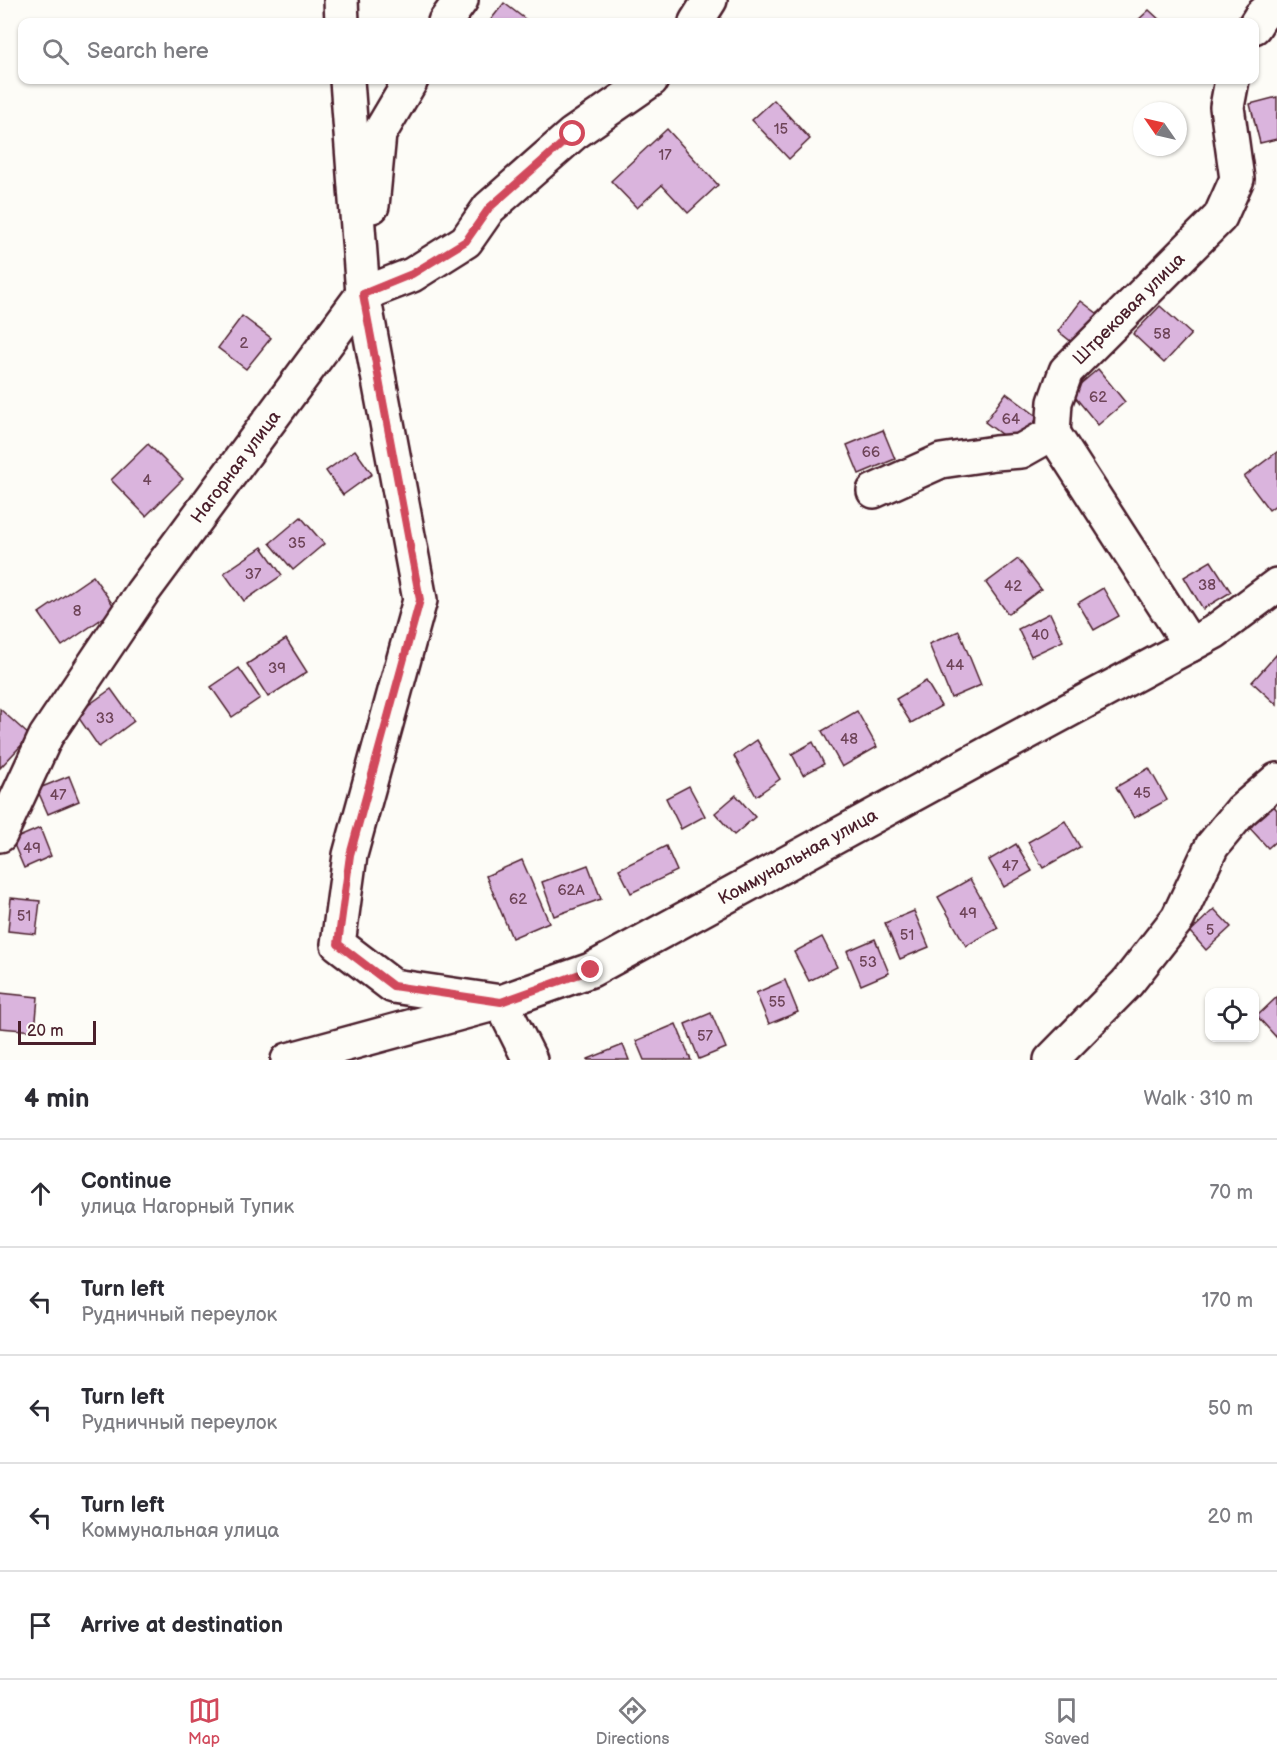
<!DOCTYPE html>
<meta charset="utf-8">
<style>
:root{--surface:#fff;--page:#f7f7f7;--text:#2b2b33;--muted:#7c7c81;--line:#e1e1e2;--accent:#d1495b}
body{margin:0;font-family:"Balsamiq Sans",sans-serif;background:var(--page);color:var(--text)}
.controls{position:absolute;right:18px;bottom:18px;display:grid;overflow:hidden;border-radius:12px;box-shadow:0 2px 4px #0004}
.controls button{width:54px;height:54px;display:grid;place-items:center;padding:0;border:0;border-bottom:2px solid var(--line);background:var(--surface);color:var(--text);font:30px sans-serif}
.compass{position:absolute;left:1133px;top:102px;width:54px;height:54px;border-radius:50%;background:var(--surface);box-shadow:0 2px 4px #0004;rotate:304deg}
.scale{position:absolute;left:18px;bottom:15px;width:78px;box-sizing:border-box;padding-left:6px;border:3px solid #4a1f2b;border-top:0;font-size:16px;line-height:21px;white-space:nowrap;color:#4a1f2b;-webkit-text-stroke:4px #fdfcf7;paint-order:stroke}
.stop{position:absolute;width:18px;height:18px;margin:-14px;border:4px solid #d1495b;border-radius:50%;background:#fff}
.stop.end{background:#d1495b;border-color:#fff;box-shadow:0 2px 6px #0008}
.list{margin:0;padding:0;list-style:none}
h2{display:flex;justify-content:space-between;align-items:center;height:78px;margin:0;padding:0 24px;font-size:26px}
h2 small{font-size:20px;font-weight:400;color:var(--muted)}
.list li{display:grid;grid-template-columns:39px 1fr auto;gap:18px;align-items:center;box-sizing:border-box;height:108px;padding:0 24px;border-top:2px solid var(--line)}
.list b{display:block;font-size:22px;white-space:nowrap}
.list p{margin:0;font-size:20px;white-space:nowrap;color:var(--muted)}
.list em{font-size:20px;font-style:normal;color:var(--muted)}
.icon{flex:none;width:33px;height:33px;fill:none;stroke:currentColor;stroke-width:2;stroke-linecap:round;stroke-linejoin:round}
.map{position:relative;flex:none;width:1277px;height:1060px;overflow:hidden}
.search{position:absolute;background:var(--surface);box-shadow:0 2px 4px #0004;left:18px;right:18px;top:18px;height:66px;display:flex;align-items:center;gap:15px;box-sizing:border-box;padding:0 21px;border-radius:12px;color:var(--muted);font-size:22px}
.sheet{height:618px;background:var(--surface)}
nav{display:flex;justify-content:space-around;align-items:center;box-sizing:border-box;height:84px;border-top:2px solid var(--line);background:var(--surface);font-size:16px;color:var(--muted)}
nav a{display:grid;justify-items:center;gap:3px}
nav .on{color:var(--accent)}
.map>svg:first-child{display:block}
</style>
<div class="map">
<svg width="1277" height="1060" viewBox="0 0 1277 1060">
<rect width="100%" height="100%" fill="#fdfcf7"/>
<filter id="ink" filterUnits="userSpaceOnUse"><feTurbulence type="fractalNoise" baseFrequency=".0167" numOctaves="2"/><feDisplacementMap in="SourceGraphic" scale="12" xChannelSelector="R" yChannelSelector="G"/><feConvolveMatrix kernelMatrix="1 2 1 2 8 2 1 2 1" color-interpolation-filters="sRGB"/></filter>
<g filter="url(#ink)">
<g fill="#dab4dd" stroke="#4a1f2b" stroke-width="1.5">
<polygon points="504,3 529,22 489,22"/>
<polygon points="1149,10 1162,22 1136,22"/>
<polygon points="1277,97 1277,139 1260,143 1250,104"/>
<polygon points="774,100 810,139 789,159 752,120"/>
<polygon points="667,129 718,185 688,213 662,185 637,208 611,181"/>
<polygon points="1081,301 1106,320 1083,351 1058,331"/>
<polygon points="1160,306 1191,334 1164,363 1133,334"/>
<polygon points="242,316 271,338 246,369 218,348"/>
<polygon points="1098,369 1125,402 1098,425 1071,392"/>
<polygon points="1006,393 1038,417 1017,446 985,422"/>
<polygon points="883,430 895,459 859,474 847,445"/>
<polygon points="148,444 183,479 146,516 111,480"/>
<polygon points="355,450 372,474 343,495 326,471"/>
<polygon points="1277,452 1277,504 1269,510 1244,477"/>
<polygon points="301,517 324,544 293,570 270,543"/>
<polygon points="262,547 282,575 244,601 224,573"/>
<polygon points="1018,559 1041,589 1008,614 986,583"/>
<polygon points="1211,561 1231,592 1203,609 1184,577"/>
<polygon points="93,576 116,609 62,646 39,613"/>
<polygon points="1103,588 1119,616 1094,630 1078,603"/>
<polygon points="1050,613 1063,641 1031,656 1018,629"/>
<polygon points="959,631 981,685 951,698 929,644"/>
<polygon points="286,639 307,672 268,697 247,664"/>
<polygon points="1277,654 1277,705 1252,682"/>
<polygon points="239,668 260,698 232,717 211,687"/>
<polygon points="926,681 941,706 911,723 896,699"/>
<polygon points="111,689 134,721 99,747 76,714"/>
<polygon points="0,709 30,736 0,768"/>
<polygon points="857,711 877,747 842,767 822,731"/>
<polygon points="757,740 780,779 756,796 734,756"/>
<polygon points="813,742 824,764 803,775 792,754"/>
<polygon points="1149,768 1167,800 1134,818 1116,787"/>
<polygon points="69,776 79,801 48,814 37,789"/>
<polygon points="689,786 705,816 681,829 666,798"/>
<polygon points="736,795 755,817 734,835 715,813"/>
<polygon points="1272,804 1277,810 1277,840 1268,848 1248,826"/>
<polygon points="1065,821 1080,847 1043,868 1028,842"/>
<polygon points="40,828 51,856 24,868 12,840"/>
<polygon points="1016,844 1032,871 1004,887 989,860"/>
<polygon points="666,846 677,871 631,893 619,869"/>
<polygon points="522,860 549,922 512,938 486,876"/>
<polygon points="588,865 601,899 554,916 542,882"/>
<polygon points="970,879 998,928 966,946 938,897"/>
<polygon points="11,898 40,901 36,934 8,931"/>
<polygon points="1214,909 1231,927 1206,950 1190,932"/>
<polygon points="914,911 929,947 900,959 885,923"/>
<polygon points="822,937 837,967 809,981 794,952"/>
<polygon points="875,939 889,973 861,985 847,951"/>
<polygon points="785,980 798,1012 769,1024 756,993"/>
<polygon points="0,993 38,997 35,1031 0,1028"/>
<polygon points="1277,997 1277,1038 1257,1016"/>
<polygon points="711,1013 726,1048 699,1059 685,1024"/>
<polygon points="676,1024 691,1060 644,1060 636,1041"/>
<polygon points="623,1045 629,1060 588,1060 588,1059"/>
</g>
<g fill="none" stroke-linecap="round" stroke-linejoin="round">
<defs>
<g id="minor">
<polyline points="341,0 342,22"/>
<polyline points="445,22 461,0"/>
<polyline points="696,22 710,0"/>
<polyline points="1254,27 1261,16 1277,2"/>
<polyline points="347,80 363,294 420,600 350,855 338,944 393,986 501,1002 530,1060"/>
<polyline points="372,206 379,134 411,80"/>
<polyline points="363,294 412,275 466,241 489,208 573,134 651,80"/>
<polyline points="1053,433 1190,645"/>
<polyline points="874,491 941,461 995,453 1021,451 1053,433 1055,402 1066,371 1220,217 1237,179 1227,107 1232,80"/>
<polyline points="0,835 46,736 142,593 363,294 364,282"/>
<polyline points="288,1060 501,1002 591,970 1000,747 1214,632 1277,585"/>
<polyline points="1051,1060 1127,983 1178,918 1212,846 1241,811 1277,780"/>
</g>
</defs>
<use href="#minor" stroke="#4a1f2b" stroke-width="38"/>
<use href="#minor" stroke="#fdfcf7" stroke-width="33"/>
</g>
</g>
<g fill="none" stroke-linecap="round" stroke-linejoin="round" filter="url(#ink)">
<polyline stroke="#d1495b" stroke-width="8" points="573,134 489,208 466,241 412,274 363,294 420,600 350,855 338,944 393,986 501,1002 591,970"/>
</g>
<g text-anchor="middle" dominant-baseline="central" stroke-width="4.5" stroke-linejoin="round" paint-order="stroke">
<g font-size="15" fill="#6e4458">
<text x="781" y="129">15</text>
<text x="665" y="155">17</text>
<text x="1162" y="334">58</text>
<text x="244" y="343">2</text>
<text x="1098" y="397">62</text>
<text x="1011" y="419">64</text>
<text x="871" y="452">66</text>
<text x="147" y="480">4</text>
<text x="297" y="543">35</text>
<text x="253" y="574">37</text>
<text x="1207" y="585">38</text>
<text x="1013" y="586">42</text>
<text x="77" y="611">8</text>
<text x="1040" y="635">40</text>
<text x="955" y="665">44</text>
<text x="277" y="668">39</text>
<text x="105" y="718">33</text>
<text x="849" y="739">48</text>
<text x="1142" y="793">45</text>
<text x="58" y="795">47</text>
<text x="32" y="848">49</text>
<text x="1010" y="866">47</text>
<text x="571" y="890">62А</text>
<text x="518" y="899">62</text>
<text x="968" y="913">49</text>
<text x="24" y="916">51</text>
<text x="1210" y="930">5</text>
<text x="907" y="935">51</text>
<text x="868" y="962">53</text>
<text x="777" y="1002">55</text>
<text x="705" y="1036">57</text>
</g>
<g font-size="18" fill="#4a1f2b" stroke="#fdfcf7">
<text transform="translate(1129 309) rotate(-45)">Штрековая улица</text>
<text transform="translate(236 467) rotate(-53)">Нагорная улица</text>
<text transform="translate(798 857) rotate(-29)">Коммунальная улица</text>
</g>
</g>
</svg>
<div class="controls">
<button><svg class="icon" aria-label="locate" viewBox="0 0 24 24"><circle cx="12" cy="12" r="6"/><path d="M12 2v4M12 18v4M2 12h4M18 12h4"/></svg></button>
</div>
<svg class="compass" viewBox="-18 -18 36 36"><path d="M0-13l5 13h-10z" fill="#e53935"/><path d="M0 13l5-13h-10z" fill="#7c7c81"/></svg>
<div class="scale">20 m</div>
<div class="stop" style="left:573px;top:134px"></div>
<div class="stop end" style="left:591px;top:970px"></div>
<div class="search"><svg class="icon" aria-label="search" viewBox="0 0 24 24"><circle cx="10" cy="10" r="6"/><path d="M15 15l6 6"/></svg>Search here</div>
</div>
<section class="sheet">
<h2>4 min<small>Walk · 310 m</small></h2>
<ul class="list">
<li><svg class="icon" aria-label="ahead" viewBox="0 0 24 24"><path d="M12 20V5M6 11l6-6 6 6"/></svg><div><b>Continue</b><p>улица Нагорный Тупик</p></div><em>70 m</em></li>
<li><svg class="icon" aria-label="left" viewBox="0 0 24 24"><path d="M17 20v-9H6M10 6l-5 5 5 5"/></svg><div><b>Turn left</b><p>Рудничный переулок</p></div><em>170 m</em></li>
<li><svg class="icon" aria-label="left" viewBox="0 0 24 24"><path d="M17 20v-9H6M10 6l-5 5 5 5"/></svg><div><b>Turn left</b><p>Рудничный переулок</p></div><em>50 m</em></li>
<li><svg class="icon" aria-label="left" viewBox="0 0 24 24"><path d="M17 20v-9H6M10 6l-5 5 5 5"/></svg><div><b>Turn left</b><p>Коммунальная улица</p></div><em>20 m</em></li>
<li><svg class="icon" aria-label="arrive" viewBox="0 0 24 24"><path d="M6 21V4h12l-3 4 3 4H6"/></svg><div><b>Arrive at destination</b></div></li>
</ul>
</section>
<nav>
<a class="on"><svg class="icon" aria-label="map" viewBox="0 0 24 24"><path d="M3 6l6-2 6 2 6-2v14l-6 2-6-2-6 2zM9 4v14M15 6v14"/></svg>Map</a>
<a><svg class="icon" aria-label="directions" viewBox="0 0 24 24"><path d="M12 3l9 9-9 9-9-9zM9 14v-3h6M13 9l2 2-2 2"/></svg>Directions</a>
<a><svg class="icon" aria-label="saved" viewBox="0 0 24 24"><path d="M7 4h10v16l-5-4-5 4z"/></svg>Saved</a>
</nav>
